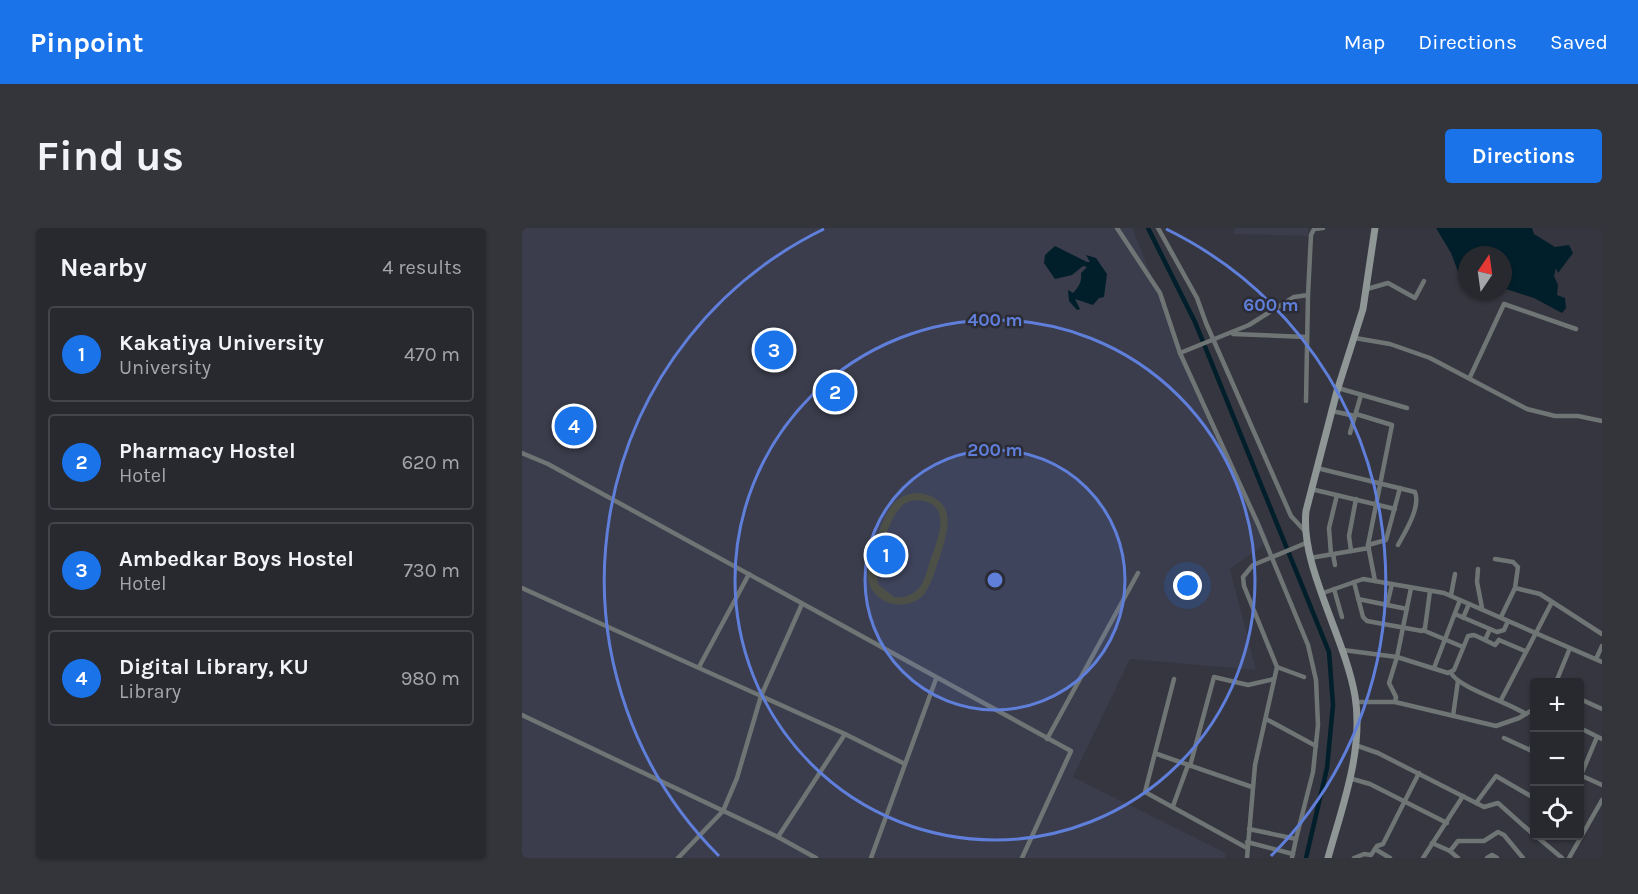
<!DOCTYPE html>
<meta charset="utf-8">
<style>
:root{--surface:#28282f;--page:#34343b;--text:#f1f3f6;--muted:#a5a6aa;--line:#44444b;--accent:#1a73e8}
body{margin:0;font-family:Karla,sans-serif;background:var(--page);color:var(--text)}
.controls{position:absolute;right:18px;bottom:18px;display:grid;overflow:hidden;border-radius:6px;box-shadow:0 2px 4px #0004}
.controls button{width:54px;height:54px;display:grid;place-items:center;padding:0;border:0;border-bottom:2px solid var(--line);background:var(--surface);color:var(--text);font:30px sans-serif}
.compass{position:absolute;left:936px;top:18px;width:54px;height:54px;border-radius:50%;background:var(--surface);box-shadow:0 2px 4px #0004;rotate:13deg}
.you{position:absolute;left:666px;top:358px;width:21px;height:21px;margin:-15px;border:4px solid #fff;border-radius:50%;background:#1a73e8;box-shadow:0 0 0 9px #1a73e833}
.badge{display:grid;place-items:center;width:39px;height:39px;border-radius:50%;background:var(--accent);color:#fff;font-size:20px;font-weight:700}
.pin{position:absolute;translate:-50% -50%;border:3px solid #fff;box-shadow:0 2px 6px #0006}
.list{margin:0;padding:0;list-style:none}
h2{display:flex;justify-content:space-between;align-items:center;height:78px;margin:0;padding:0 24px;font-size:26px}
h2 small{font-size:20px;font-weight:400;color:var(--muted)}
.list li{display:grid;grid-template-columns:39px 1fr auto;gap:18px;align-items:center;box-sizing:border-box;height:96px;margin:0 12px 12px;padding:0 12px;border:2px solid var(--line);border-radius:6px}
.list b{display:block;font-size:22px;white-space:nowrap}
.list p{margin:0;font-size:20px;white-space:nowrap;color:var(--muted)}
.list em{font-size:20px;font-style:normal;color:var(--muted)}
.icon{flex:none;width:33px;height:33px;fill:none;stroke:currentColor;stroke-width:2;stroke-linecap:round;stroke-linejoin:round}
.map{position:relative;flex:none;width:1080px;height:630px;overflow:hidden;border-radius:6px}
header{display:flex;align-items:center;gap:36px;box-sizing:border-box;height:84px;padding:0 30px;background:var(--accent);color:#fff}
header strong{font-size:28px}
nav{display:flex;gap:33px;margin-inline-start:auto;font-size:21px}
.intro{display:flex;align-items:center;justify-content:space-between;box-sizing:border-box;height:144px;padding:0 36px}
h1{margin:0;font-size:42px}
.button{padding:15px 27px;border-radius:6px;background:var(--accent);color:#fff;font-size:21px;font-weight:700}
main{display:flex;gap:36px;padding:0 36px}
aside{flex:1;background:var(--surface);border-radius:6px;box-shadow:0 2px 4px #0004}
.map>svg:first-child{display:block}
</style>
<header>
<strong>Pinpoint</strong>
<nav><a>Map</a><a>Directions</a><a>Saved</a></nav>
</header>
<div class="intro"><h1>Find us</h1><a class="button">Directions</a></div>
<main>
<aside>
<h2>Nearby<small>4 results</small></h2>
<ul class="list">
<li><span class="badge">1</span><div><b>Kakatiya University</b><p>University</p></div><em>470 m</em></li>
<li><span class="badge">2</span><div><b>Pharmacy Hostel</b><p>Hotel</p></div><em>620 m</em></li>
<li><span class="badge">3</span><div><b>Ambedkar Boys Hostel</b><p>Hotel</p></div><em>730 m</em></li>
<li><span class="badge">4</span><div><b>Digital Library, KU</b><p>Library</p></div><em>980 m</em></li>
</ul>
</aside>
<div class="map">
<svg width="1080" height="630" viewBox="0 0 1080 630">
<rect width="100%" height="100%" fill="#35363f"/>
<g fill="#3b3d4c">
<polygon points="0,0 610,0 663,131 747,313 708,341 734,442 608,431 551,549 704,625 703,630 0,630"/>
<polygon points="713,0 786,0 786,8 712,6"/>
</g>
<path fill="#494b33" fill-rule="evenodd" d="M 398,265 C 437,272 426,304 417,331 C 413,342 410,355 403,365 C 390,381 364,381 351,363 C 347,357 345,349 346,342 C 347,327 363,283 373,274 C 380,267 389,265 398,265 ZM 394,272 C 431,274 417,308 409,330 C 405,341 403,356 394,363 C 387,369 380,370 372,369 L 357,357 C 350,343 366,293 377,281 C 381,275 387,273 394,272 Z"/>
<g fill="#001f2a">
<polygon points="914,0 1010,0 1012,6 1033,19 1047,17 1051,25 1036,45 1034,40 1032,48 1036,57 1035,67 1043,70 1044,80 1040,85 1012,70 981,60 981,27 945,27 945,56 940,54 929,25"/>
<path d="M 533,18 L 565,34 L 568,34 L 564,27 L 574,30 L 585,46 L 582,69 L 577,70 L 571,77 L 553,71 L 558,81 L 555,82 L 547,73 L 546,62 L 551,65 C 557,59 560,53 559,45 L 565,39 L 561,38 L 550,47 L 533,51 L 522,35 L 523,27 Z"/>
</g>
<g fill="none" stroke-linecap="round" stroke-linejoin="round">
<polyline stroke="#001f2a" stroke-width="4.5" points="626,0 673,94 807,424 811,477 805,540 784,630"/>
<g stroke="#6f7574" stroke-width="4.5">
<polyline points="595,0 638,65 658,125 736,296 786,417 794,452 796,497 791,544 774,611"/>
<polyline points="636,0 675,70 684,95 769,288 782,302"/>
<polyline points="845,61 866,55 893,70 902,53"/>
<polyline points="711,106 784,109"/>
<polyline points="833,110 868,116 908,130 1005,181 1033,188 1056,188 1080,193"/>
<polyline points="658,125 727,97 772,69 786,67 789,7 792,1 801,0"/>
<polyline points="948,149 982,76 1054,101"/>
<polyline points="816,160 885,180"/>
<polyline points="784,173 786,67"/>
<polyline points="810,183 833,188"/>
<polyline points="834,186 870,197 846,317 853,353"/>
<polyline points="828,205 839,167"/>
<polyline points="0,225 26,236 549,523 500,630"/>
<path d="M 795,240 L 893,264 C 899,279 883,304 876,317"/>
<polyline points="789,261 873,281"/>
<polyline points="846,317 864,312 878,260"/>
<polyline points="829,323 827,308 834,271"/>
<polyline points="809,326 807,300 815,267"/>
<polyline points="811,326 813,337"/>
<polyline points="788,330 847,320"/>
<polyline points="973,331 991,334 996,339 993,360 979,389"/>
<polyline points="956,341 955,354 960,380"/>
<polyline points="832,354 841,389 845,393 900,403 903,400 908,363"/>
<polyline points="0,360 323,506 383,536"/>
<polyline points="993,360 1018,366 1080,406"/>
<polyline points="812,361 820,389"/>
<polyline points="801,365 841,351 922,365 1080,434"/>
<polyline points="929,367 933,346"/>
<polyline points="836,371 885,381"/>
<polyline points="865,377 870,356"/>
<polyline points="933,386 975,404 982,402 986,393"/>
<polyline points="941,390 947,376"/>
<polyline points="903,403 941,419"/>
<polyline points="963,412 973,417 977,412"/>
<polyline points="977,412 1003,423"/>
<polyline points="821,422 875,429 926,445 932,442 946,408 952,407 963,412 968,401"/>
<polyline points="1074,431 1080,418"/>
<polyline points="177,439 227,346"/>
<polyline points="755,439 782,449"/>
<polyline points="912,440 938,372"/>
<path d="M 929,445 C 937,460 986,474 1004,486"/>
<polyline points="652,451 623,564 725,620"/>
<polyline points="1034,454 1048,420"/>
<polyline points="1058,471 1080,481"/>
<polyline points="979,472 1030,374"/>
<polyline points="833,474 873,474 974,498 997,490 1012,481"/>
<polyline points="873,474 874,469 867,455 875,429 889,360"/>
<polyline points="0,487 256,609 294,630"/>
<polyline points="931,488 936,453"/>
<polyline points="744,491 794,518"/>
<polyline points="1058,500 1080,511"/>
<polyline points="982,510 1012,524"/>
<polyline points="525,511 616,345"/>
<polyline points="833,517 856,525 962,579 976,575 1012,607"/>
<polyline points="1008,522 1012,514"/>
<polyline points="635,526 730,559"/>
<polyline points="668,538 692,449 726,457 752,451"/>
<polyline points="1058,547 1080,557"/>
<polyline points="1059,547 1075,509"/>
<polyline points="827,550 848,556 925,595"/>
<polyline points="954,575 974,548 1012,570"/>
<polyline points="651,578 666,537"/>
<polyline points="727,601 774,611 770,630"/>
<polyline points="1014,608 1040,630"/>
<polyline points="256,609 323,506"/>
<polyline points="725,614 771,626"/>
<polyline points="910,615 928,623 936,630"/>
<polyline points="853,621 868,630"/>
<polyline points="928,623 936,613 962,613 976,604 982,607 1001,630"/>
<polyline points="156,630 201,583 215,550 239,468 280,376"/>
<polyline points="349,630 414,451"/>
<polyline points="725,630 733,537 755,439 722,358 721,349 731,337 784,315"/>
<polyline points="832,630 842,626 849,627 855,618 861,616 897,545"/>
<polyline points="901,630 941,568"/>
<polyline points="965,630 970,627 975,630"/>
<polyline points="1047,630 1080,572"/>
</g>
<path stroke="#8e9796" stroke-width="7" d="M 806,630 C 820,579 842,522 833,468 C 823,409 778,338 784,283 L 815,163 L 841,81 L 853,0"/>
</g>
<circle cx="473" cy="352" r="130" fill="#5f7fdb" fill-opacity=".12"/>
<g fill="none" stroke="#5f7fdb" stroke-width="3">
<circle cx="473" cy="352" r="130"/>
<circle cx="473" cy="352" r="260"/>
<path d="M197 628A390 390 0 0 1 302 1M644 1A390 390 0 0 1 749 628"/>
</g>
<circle cx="473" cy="352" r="9" fill="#5f7fdb" stroke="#2b2c35" stroke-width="3"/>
<g font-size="18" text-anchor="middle" font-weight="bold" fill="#5f7fdb" stroke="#2b2c35" stroke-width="5" stroke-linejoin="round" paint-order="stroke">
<text x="749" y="83">600 m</text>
<text x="473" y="98">400 m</text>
<text x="473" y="228">200 m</text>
</g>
</svg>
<div class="controls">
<button>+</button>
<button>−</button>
<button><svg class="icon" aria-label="locate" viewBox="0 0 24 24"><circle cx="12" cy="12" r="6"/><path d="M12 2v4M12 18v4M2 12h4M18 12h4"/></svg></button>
</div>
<svg class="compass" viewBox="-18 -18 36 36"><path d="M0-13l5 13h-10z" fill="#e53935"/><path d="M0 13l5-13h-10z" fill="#a5a6aa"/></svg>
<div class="you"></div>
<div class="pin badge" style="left:364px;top:327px">1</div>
<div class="pin badge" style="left:313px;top:164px">2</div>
<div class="pin badge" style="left:252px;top:122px">3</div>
<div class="pin badge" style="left:52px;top:198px">4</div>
</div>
</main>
